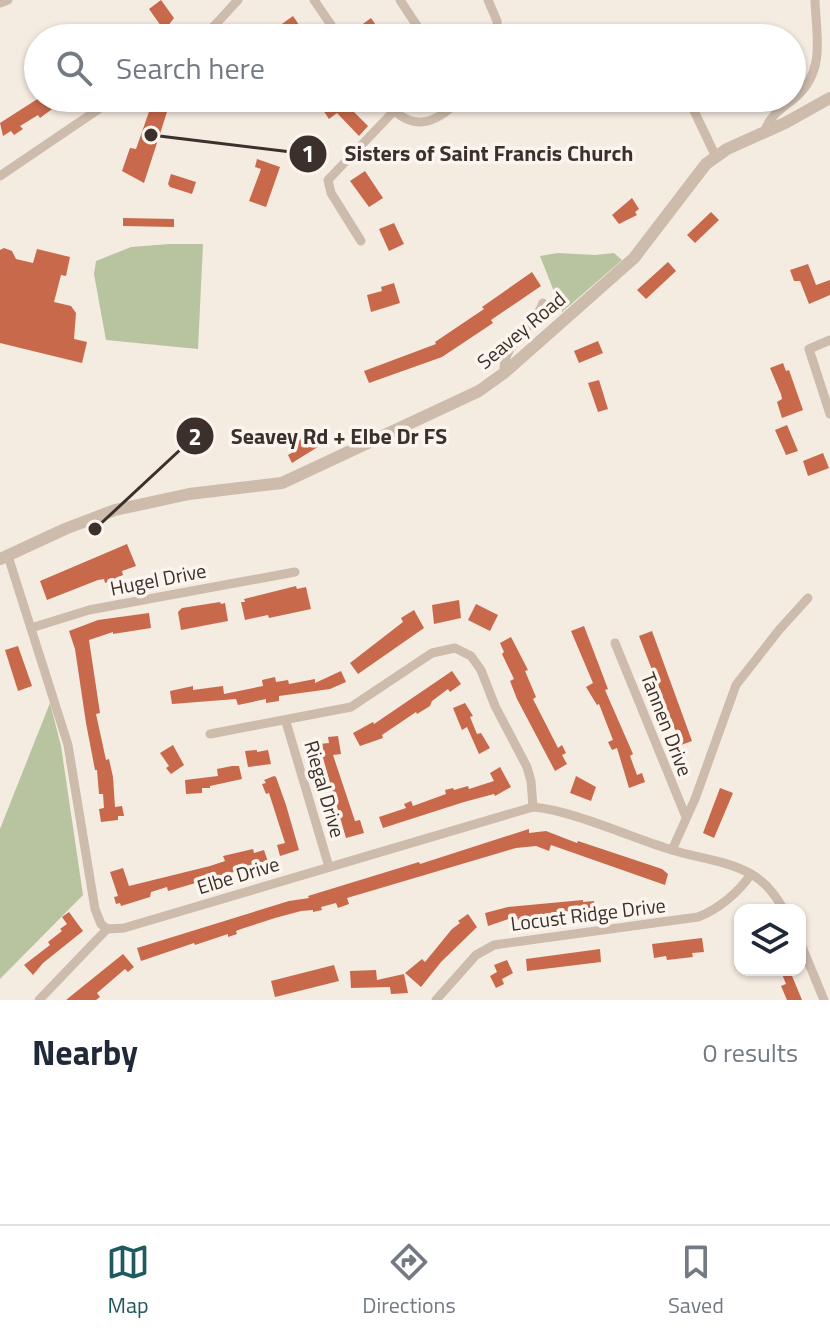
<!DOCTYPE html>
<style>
:root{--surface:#fff;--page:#f6f6f7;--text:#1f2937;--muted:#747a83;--line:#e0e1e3;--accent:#1f5a5e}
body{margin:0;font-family:"Titillium Web",sans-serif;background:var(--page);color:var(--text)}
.controls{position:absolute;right:24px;bottom:24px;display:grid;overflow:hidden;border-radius:16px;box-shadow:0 2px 6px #0004}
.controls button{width:72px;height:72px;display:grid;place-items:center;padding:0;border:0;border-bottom:2px solid var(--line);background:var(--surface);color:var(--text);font:40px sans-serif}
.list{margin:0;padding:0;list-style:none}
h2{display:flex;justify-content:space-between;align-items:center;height:104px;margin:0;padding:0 32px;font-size:34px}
h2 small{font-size:26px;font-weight:400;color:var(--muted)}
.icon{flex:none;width:44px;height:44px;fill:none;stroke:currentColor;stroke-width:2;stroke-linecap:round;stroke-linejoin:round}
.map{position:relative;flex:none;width:830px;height:1000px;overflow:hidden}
.search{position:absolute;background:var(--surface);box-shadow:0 2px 6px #0004;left:24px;right:24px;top:24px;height:88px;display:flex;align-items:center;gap:20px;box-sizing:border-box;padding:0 28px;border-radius:44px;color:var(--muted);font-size:30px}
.sheet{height:224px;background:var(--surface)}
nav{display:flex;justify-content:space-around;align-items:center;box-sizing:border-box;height:112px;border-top:2px solid var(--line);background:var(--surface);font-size:22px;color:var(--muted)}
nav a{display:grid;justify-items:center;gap:4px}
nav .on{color:var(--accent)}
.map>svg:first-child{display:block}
</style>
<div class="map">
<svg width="830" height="1000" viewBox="0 0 830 1000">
<rect width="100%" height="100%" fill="#f4ebe1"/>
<g fill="#b8c4a0">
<polygon points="170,244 203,244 198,349 106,340 94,274 96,261 131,247"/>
<polygon points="558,253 595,255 614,253 622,260 562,312 540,256"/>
<polygon points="50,703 61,746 83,895 0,979 0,829"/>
</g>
<g fill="#c8694b">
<polygon points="161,0 174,18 167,27 164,24 161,26 149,9"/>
<polygon points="293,16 308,38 288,38 279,26"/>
<polygon points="371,18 385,38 363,38 356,29"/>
<polygon points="39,98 67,98 40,118 38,115 20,126 23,129 14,135 11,131 3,136 0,123"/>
<polygon points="159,98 189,98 167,112 144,183 122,171 130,148 136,149 152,103"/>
<polygon points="334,98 360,98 348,106 368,126 359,136 337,113 329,119 323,110 327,108 324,104"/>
<polygon points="257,159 280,167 266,207 249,201 261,169 255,167"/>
<polygon points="365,171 383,198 369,207 350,181"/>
<polygon points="171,174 196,182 192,194 170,187 168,184"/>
<polygon points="632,198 639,209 635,212 637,215 619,224 612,215"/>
<polygon points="711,212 719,220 695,243 687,235"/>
<polygon points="123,218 174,219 174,227 123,226"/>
<polygon points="394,223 404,244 389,251 379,229"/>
<polygon points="4,248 12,251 16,259 33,263 37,249 70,257 66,276 61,275 54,302 71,306 76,313 74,339 87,342 82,363 0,343 0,250"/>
<polygon points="668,262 676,271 646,299 637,290"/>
<polygon points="808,264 816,285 830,280 830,295 809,304 800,281 794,281 790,270"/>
<polygon points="532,272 541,286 491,320 493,323 442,357 369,383 364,371 436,344 435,342 484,309 482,307"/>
<polygon points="394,283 400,303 371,312 367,295 382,291 381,287"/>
<polygon points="598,341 603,353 579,363 574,351"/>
<polygon points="783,363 786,371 789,370 803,410 782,418 777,402 782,399 781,394 770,368"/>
<polygon points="599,380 608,409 598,412 588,383"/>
<polygon points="787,425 798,451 786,455 775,430"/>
<polygon points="314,433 321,445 292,463 288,455 293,452 291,444"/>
<polygon points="823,453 829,468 808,476 803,461"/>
<polygon points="127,544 136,566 122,571 123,575 105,583 104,579 98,580 47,600 40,581"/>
<polygon points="296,586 297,589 306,587 311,609 269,618 268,615 245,620 241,602 245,602 244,599"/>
<polygon points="459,600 461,618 434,624 432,605"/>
<polygon points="220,602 221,604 225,603 228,621 181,630 178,612 182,608"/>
<polygon points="476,604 498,615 490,631 468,620"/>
<polygon points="414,610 424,628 358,674 350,663 403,622 401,618"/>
<polygon points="149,613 151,628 113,634 113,632 89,640 100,713 96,714 106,760 109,759 113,777 115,807 122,806 124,816 118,816 118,820 101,822 99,809 104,808 103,794 99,794 97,770 95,770 86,723 75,649 69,631 98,620"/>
<polygon points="584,626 608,689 605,690 633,754 630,756 637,775 642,773 645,782 629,788 617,748 612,750 608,742 613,740 599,704 597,705 586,687 593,683 571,631"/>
<polygon points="652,631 692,741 681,745 639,636"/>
<polygon points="511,637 528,670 525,671 536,697 533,699 558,748 562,745 566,753 562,755 567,764 555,771 517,699 510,681 514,679 502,654 504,652 500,643"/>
<polygon points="18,646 32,686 18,691 5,650"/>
<polygon points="341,671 346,682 330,689 279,696 279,701 266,703 266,699 238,705 236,699 172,704 170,691 193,686 193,690 223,686 224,694 263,686 262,680 275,677 276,682 288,680 289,684 315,679 315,683"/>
<polygon points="452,671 461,684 450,692 448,689 432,701 430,706 417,714 416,712 382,735 383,738 360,746 353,733 373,722 374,724"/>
<polygon points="465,703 473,716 470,717 477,734 481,733 490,748 479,754 467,727 462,730 453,708"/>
<polygon points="338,736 341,754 333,755 355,821 360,820 364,833 346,838 319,744 329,743 328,737"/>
<polygon points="173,745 184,765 171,774 166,768 169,766 160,753"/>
<polygon points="257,750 257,752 268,750 271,764 248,767 245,751"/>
<polygon points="232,766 239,766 242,779 210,786 210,788 202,788 202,793 186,794 185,780 218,776 217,769"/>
<polygon points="500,767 511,787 495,796 494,794 464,802 383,828 379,817 406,808 404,804 411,801 413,806 446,794 445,790 453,788 454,790 468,786 469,789 494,781 490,773"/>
<polygon points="274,776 276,777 286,805 299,850 280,856 277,845 285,843 269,793 266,794 262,784 266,783 264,780"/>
<polygon points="576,776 596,787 591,801 570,793"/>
<polygon points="720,788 733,793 714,838 703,833"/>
<polygon points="529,829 529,833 546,831 577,843 578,841 662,869 668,874 665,885 551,845 549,851 536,846 516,848 347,898 349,904 338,908 336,903 321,907 322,910 313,912 313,910 301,911 275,918 241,929 236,931 237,934 228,937 228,934 195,945 194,943 141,961 137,948 289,901 309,898 308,896 419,862 420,864"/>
<polygon points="253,849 254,853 264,850 268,862 168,891 167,887 151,892 150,897 121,906 120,903 116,904 114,897 118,896 110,872 123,868 129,886 210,866 225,861 223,856"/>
<polygon points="583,900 583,902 594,901 595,912 518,920 517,916 488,926 485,913 508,907"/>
<polygon points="69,912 83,931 43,963 33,975 24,965 50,945 48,942 62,931 60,929 67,924 62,917"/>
<polygon points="468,914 477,927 441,962 421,987 405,973 422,959 425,962 452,929 460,923 458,921"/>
<polygon points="702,938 704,952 692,953 693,957 667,960 666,956 654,958 652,944"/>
<polygon points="600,949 601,962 527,971 526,959"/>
<polygon points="123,954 134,967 128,972 125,969 97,993 100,997 96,1000 66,1000"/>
<polygon points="507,960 513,973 502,979 504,984 496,988 490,976 497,972 494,965"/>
<polygon points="334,965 339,981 275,997 271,981"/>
<polygon points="376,970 377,980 404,974 408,993 391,994 390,987 351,988 350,971"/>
<polygon points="790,971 802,1000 787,1000 781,986 786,984 782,974"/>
</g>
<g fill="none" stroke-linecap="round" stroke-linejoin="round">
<g stroke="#cdbbac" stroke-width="9">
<polyline points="314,0 340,38"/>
<polyline points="400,0 425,38"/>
<polyline points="488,0 497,21 498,38"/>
<polyline points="0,3 8,0"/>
<polyline points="203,38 238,0"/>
<path d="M 382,98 C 409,132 433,128 461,98"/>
<polyline points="688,98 716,157"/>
<path d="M 764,133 C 770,114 783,108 797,96 C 826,69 816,35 815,0"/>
<polyline points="0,176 115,98"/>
<polyline points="361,241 331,193 328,180 394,111"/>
<polyline points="830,340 809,349 830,414"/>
<path d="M 504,373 C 502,343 533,330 543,303"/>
<path d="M 8,556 L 68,745 L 95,909 L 101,924 L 107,929 L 124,928 L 533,807 C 571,810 630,837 669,849 C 695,858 727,860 751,874 C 766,882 776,896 784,910"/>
<polyline points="31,628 89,610 295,572"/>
<polyline points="615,643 686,817"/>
<polyline points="286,722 329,867"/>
<polyline points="210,734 351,707 432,653 455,648 471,656 481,670 495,706 527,767 531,781 533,807"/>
<polyline points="672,850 695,799 736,685 779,630 808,598"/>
<polyline points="800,942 824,1000"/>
<polyline points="39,1000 107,929"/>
<path d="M 436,1000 L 476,955 L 494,945 L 698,917 C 719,909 739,892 751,874"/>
</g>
<polyline stroke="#cdbbac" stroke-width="12" points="0,559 65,529 115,510 189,494 282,483 479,391 504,373 634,258 706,164 727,149 785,123 830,98"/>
</g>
<g text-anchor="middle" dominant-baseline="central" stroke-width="7" stroke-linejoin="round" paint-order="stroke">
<g font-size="20" fill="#3b302b" stroke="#fbf5ee">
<text transform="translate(521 330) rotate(-40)">Seavey Road</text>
<text transform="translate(158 579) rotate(-11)">Hugel Drive</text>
<text transform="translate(667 724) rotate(69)">Tannen Drive</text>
<text transform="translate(325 789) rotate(74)">Riegal Drive</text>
<text transform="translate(238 875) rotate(-17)">Elbe Drive</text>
<text transform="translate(588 914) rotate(-7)">Locust Ridge Drive</text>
</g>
</g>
<path fill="none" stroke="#3b302b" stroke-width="3" d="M151 135L308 154M95 529L195 436"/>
<g fill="#3b302b" stroke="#fbf5ee" stroke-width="3">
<circle cx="151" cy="135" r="8"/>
<circle cx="95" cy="529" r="8"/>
<circle cx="308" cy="154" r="20"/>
<circle cx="195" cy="436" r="20"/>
</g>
<g font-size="24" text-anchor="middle" font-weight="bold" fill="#fff">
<text x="308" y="162">1</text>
<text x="195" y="445">2</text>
</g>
<g font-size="22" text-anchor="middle" font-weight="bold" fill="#3b302b" stroke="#fbf5ee" stroke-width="7" stroke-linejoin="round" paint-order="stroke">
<text x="489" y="161">Sisters of Saint Francis Church</text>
<text x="339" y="444">Seavey Rd + Elbe Dr FS</text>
</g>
</svg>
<div class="controls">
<button><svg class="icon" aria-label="layers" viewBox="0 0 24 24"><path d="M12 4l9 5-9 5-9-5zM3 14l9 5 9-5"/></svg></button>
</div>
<div class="search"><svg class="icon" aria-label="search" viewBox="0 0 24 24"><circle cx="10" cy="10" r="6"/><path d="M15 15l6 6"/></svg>Search here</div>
</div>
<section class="sheet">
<h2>Nearby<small>0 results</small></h2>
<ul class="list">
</ul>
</section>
<nav>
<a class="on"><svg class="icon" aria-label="map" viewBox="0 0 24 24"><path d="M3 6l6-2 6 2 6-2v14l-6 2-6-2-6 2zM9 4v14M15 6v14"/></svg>Map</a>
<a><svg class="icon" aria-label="directions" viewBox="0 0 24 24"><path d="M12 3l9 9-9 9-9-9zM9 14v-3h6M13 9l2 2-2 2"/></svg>Directions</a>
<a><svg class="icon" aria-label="saved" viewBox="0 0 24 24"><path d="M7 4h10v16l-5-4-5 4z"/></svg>Saved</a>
</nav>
